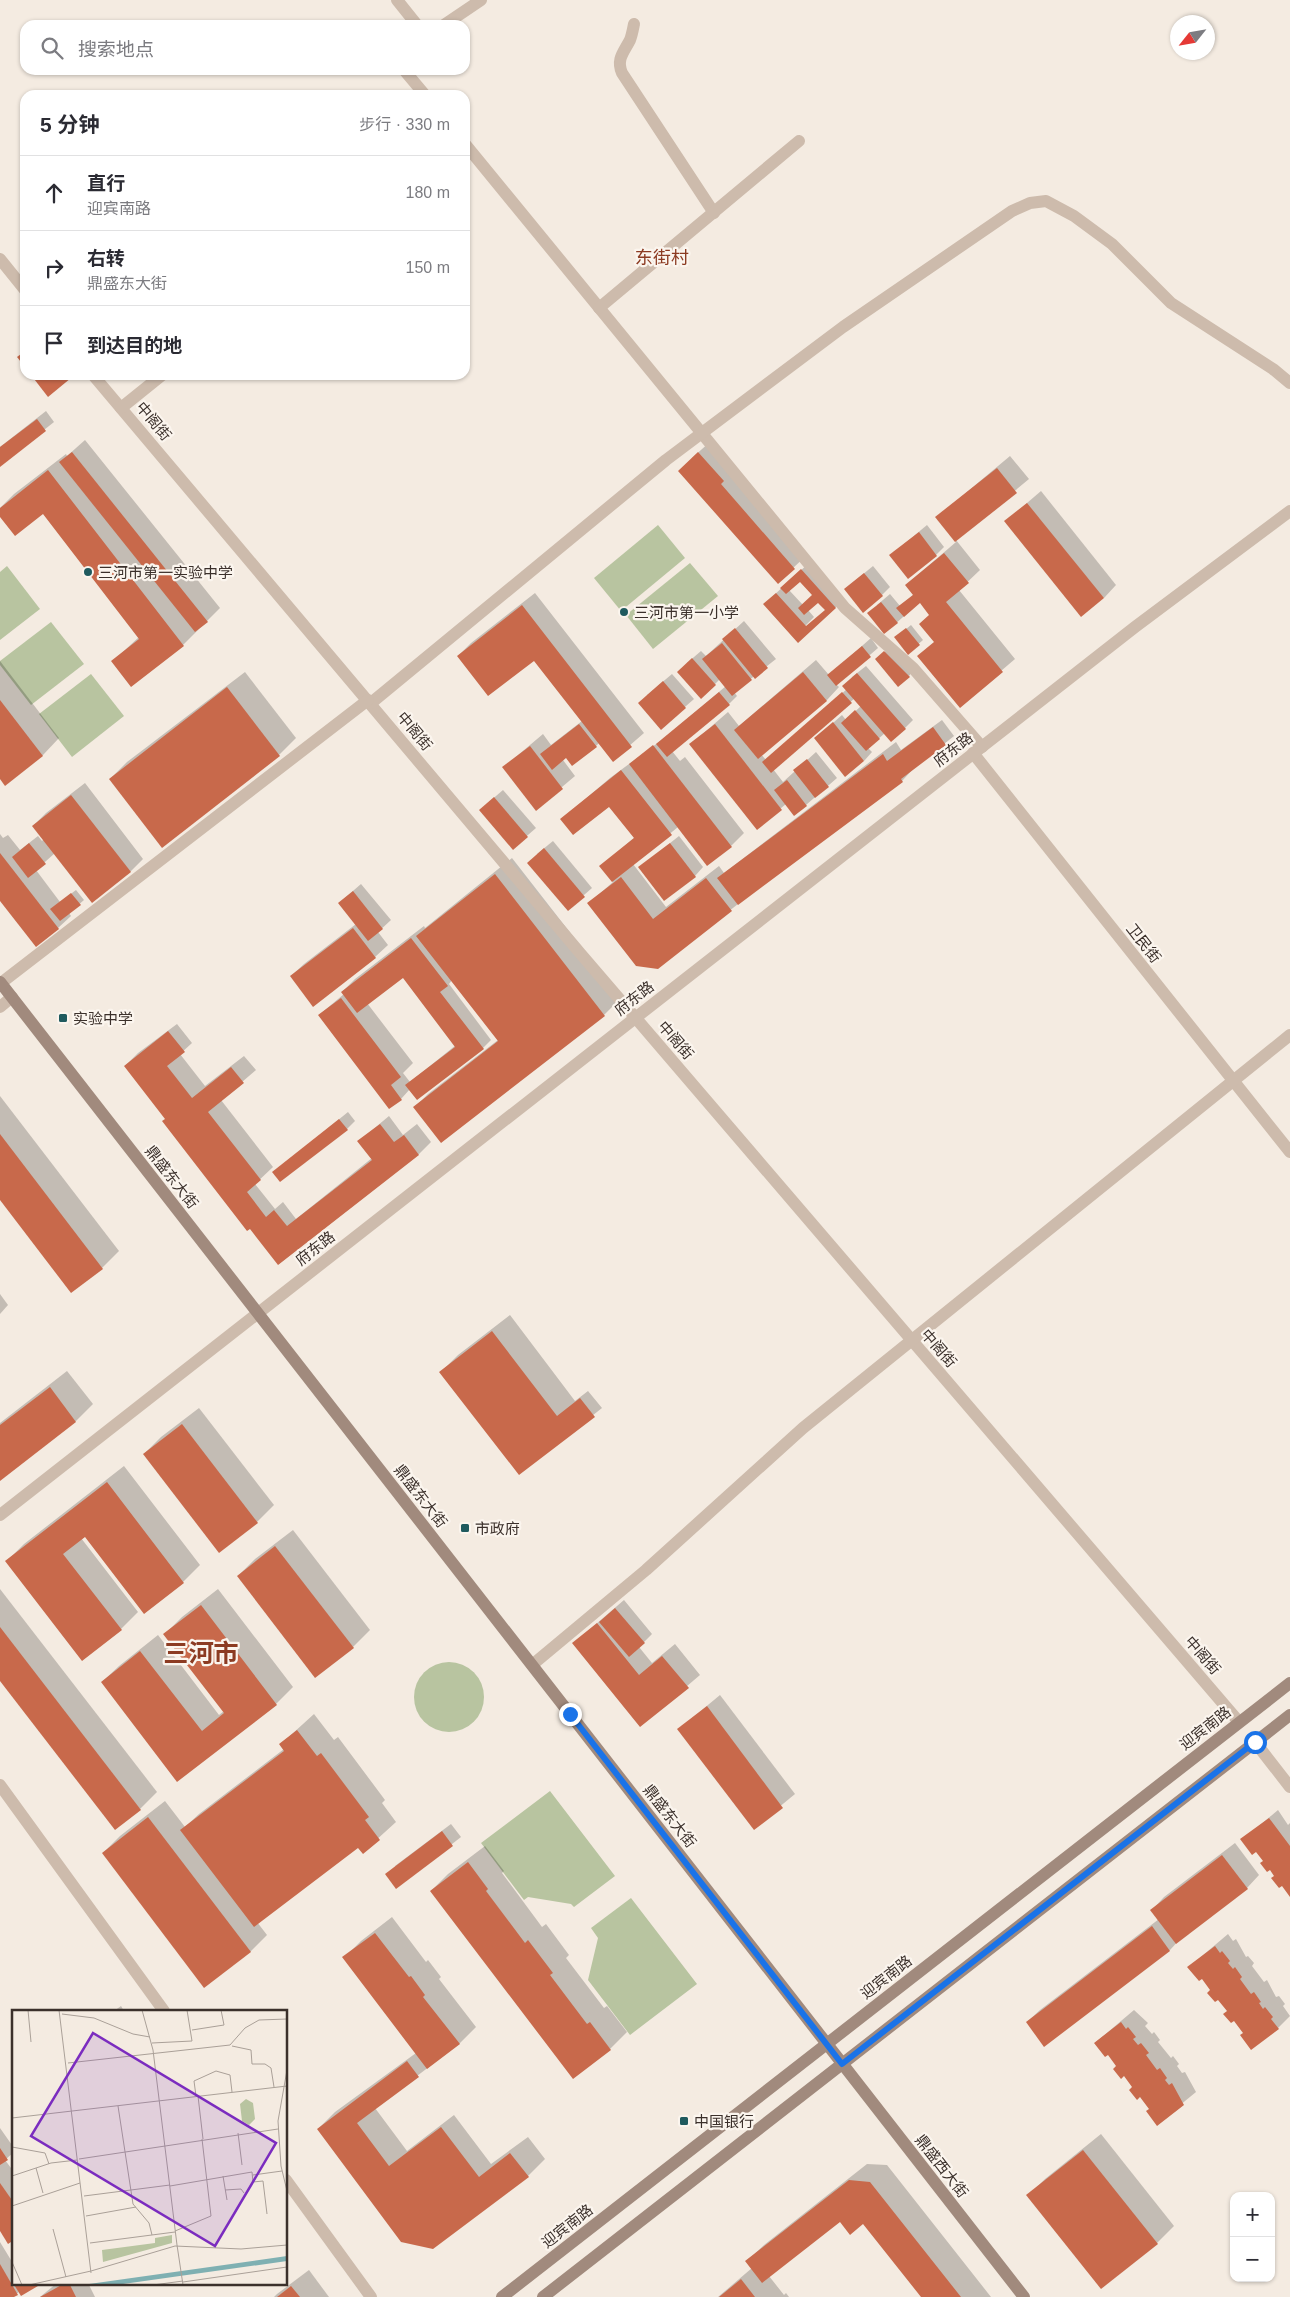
<!DOCTYPE html>
<html lang="zh">
<meta charset="utf-8">
<style>
:root{--surface:#fff;--page:#f7f7f7;--text:#2b2b33;--muted:#7c7c81;--line:#e1e1e2}
body{margin:0;font-family:Arial,"Noto Sans SC",sans-serif;background:var(--page);color:var(--text)}
.controls{position:absolute;right:15px;bottom:15px;display:grid;overflow:hidden;border-radius:10px;box-shadow:0 1px 4px #0004}
.controls button{width:45px;height:45px;display:grid;place-items:center;padding:0;border:0;border-bottom:1px solid var(--line);background:var(--surface);color:var(--text);font:25px sans-serif}
.compass{position:absolute;left:1170px;top:15px;width:45px;height:45px;border-radius:50%;background:var(--surface);box-shadow:0 1px 4px #0004;rotate:239deg}
.stop{position:absolute;width:15px;height:15px;margin:-11px;border:4px solid #1a73e8;border-radius:50%;background:#fff}
.stop.end{background:#1a73e8;border-color:#fff;box-shadow:0 1px 5px #0008}
.list{margin:0;padding:0;list-style:none}
h2{display:flex;justify-content:space-between;align-items:center;height:65px;margin:0;padding:0 20px;font-size:21px}
h2 small{font-size:16px;font-weight:400;color:var(--muted)}
.list li{display:grid;grid-template-columns:32px 1fr auto;gap:15px;align-items:center;box-sizing:border-box;height:75px;padding:0 20px;border-top:1px solid var(--line)}
.list b{display:block;font-size:19px;white-space:nowrap}
.list p{margin:0;font-size:16px;white-space:nowrap;color:var(--muted)}
.list em{font-size:16px;font-style:normal;color:var(--muted)}
.icon{flex:none;width:28px;height:28px;fill:none;stroke:currentColor;stroke-width:2;stroke-linecap:round;stroke-linejoin:round}
.map{position:relative;flex:none;width:1290px;height:2297px;overflow:hidden}
.search{position:absolute;background:var(--surface);box-shadow:0 1px 4px #0004;left:20px;top:20px;width:450px;height:55px;display:flex;align-items:center;gap:12px;box-sizing:border-box;padding:0 18px;border-radius:15px;color:var(--muted);font-size:19px}
.panel{position:absolute;background:var(--surface);box-shadow:0 1px 4px #0004;left:20px;top:90px;width:450px;height:290px;border-radius:15px}
.map>svg:first-child{display:block}
</style>
<div class="map">
<svg width="1290" height="2297" viewBox="0 0 1290 2297">
<rect width="100%" height="100%" fill="#f4ebe1"/>
<g fill="#b8c4a0">
<polygon points="658,525 685,558 621,611 594,578"/>
<polygon points="690,563 718,596 653,649 626,615"/>
<polygon points="7,566 40,609 0,640 0,572"/>
<polygon points="51,622 84,664 31,705 0,665 0,661"/>
<polygon points="91,674 124,716 72,757 39,714"/>
<circle cx="449" cy="1697" r="35"/>
<polygon points="550,1791 615,1876 574,1907 571,1904 528,1897 524,1900 481,1843"/>
<polygon points="631,1898 697,1984 630,2035 588,1980 598,1938 591,1928"/>
</g>
<g fill="#0003" fill-rule="evenodd">
<polygon points="46,411 54,422 0,465 0,447"/>
<polygon points="85,440 220,608 183,645 131,685 113,661 139,637 43,513 0,515 0,508 14,494 66,454 67,456"/>
<polygon points="711,441 807,555 778,582 692,458"/>
<polygon points="1010,456 1029,479 956,540 980,570 959,590 1015,659 960,706 935,641 930,614 920,602 885,633 877,605 890,594 900,606 914,594 906,585 956,542 937,517"/>
<polygon points="1041,491 1116,585 1104,598 1006,521"/>
<polygon points="927,525 944,547 936,555 891,555"/>
<path d="M 810,562 L 839,604 L 798,641 L 773,596 ZM 800,580 L 813,595 L 803,605 L 789,590 ZM 818,601 L 826,610 L 807,627 L 805,626 L 814,617 L 808,610 Z"/>
<polygon points="873,566 890,587 882,595 845,589"/>
<polygon points="535,593 644,733 613,760 599,743 596,746 566,757 563,760 575,776 536,809 504,767 543,734 551,745 582,721 534,659 458,656 471,643"/>
<polygon points="744,621 776,659 734,692 737,696 729,704 672,751 680,761 685,757 744,833 731,846 678,827 633,864 666,907 719,866 724,873 896,742 901,750 942,720 954,736 914,768 902,781 738,904 657,968 589,903 613,882 601,866 635,837 609,805 562,819 610,778 663,739 726,686 720,679 715,684 687,663 701,651 706,656"/>
<polygon points="911,625 923,640 908,653 900,634"/>
<polygon points="871,638 878,648 836,684 839,687 827,700 761,754 766,760 847,689 852,677 866,666 913,720 905,728 885,733 868,748 872,752 864,761 816,738 842,715 846,720 861,706 855,698 773,769 783,782 816,752 837,778 806,805 786,804 757,828 691,744 728,712 739,726 816,660 829,675"/>
<polygon points="889,648 912,672 909,676 876,660"/>
<polygon points="0,661 59,738 43,755 5,784 0,777"/>
<polygon points="245,672 296,738 279,755 110,779 127,762"/>
<polygon points="672,674 694,699 661,728 647,695"/>
<polygon points="85,783 143,859 131,871 92,901 55,853 36,870 60,902 76,890 84,900 69,913 71,916 58,928 36,946 0,899 0,834 3,838 8,835 20,850 38,836 42,841 44,839 33,826 46,813"/>
<polygon points="503,790 536,828 513,848 489,802"/>
<polygon points="679,836 703,867 695,876 640,867"/>
<polygon points="553,841 592,888 568,909 537,854"/>
<path d="M 512,858 L 621,998 L 604,1015 L 415,1107 L 428,1094 L 498,1040 L 452,980 L 449,984 L 491,1040 L 483,1048 L 410,1089 L 401,1099 L 319,1015 L 344,994 L 342,992 L 355,979 L 424,926 L 425,928 ZM 403,976 L 456,1045 L 410,1082 L 403,1073 L 413,1063 L 367,1003 Z"/>
<polygon points="361,884 391,920 378,932 388,945 375,957 291,976 304,964 356,924 339,903"/>
<polygon points="177,1024 192,1043 180,1054 205,1086 244,1056 256,1070 221,1100 273,1167 255,1184 275,1209 283,1202 296,1219 372,1158 359,1141 389,1116 403,1135 417,1124 431,1142 419,1154 279,1264 125,1066 138,1053"/>
<polygon points="0,1096 119,1251 102,1268 0,1198"/>
<polygon points="348,1112 355,1121 347,1129 274,1172"/>
<polygon points="0,1294 8,1305 0,1314"/>
<polygon points="510,1315 575,1401 588,1391 602,1408 519,1474 441,1372 458,1355"/>
<polygon points="67,1371 93,1404 76,1421 0,1479 0,1423"/>
<polygon points="199,1408 274,1505 257,1522 144,1454 161,1437"/>
<polygon points="124,1466 200,1565 183,1582 144,1612 85,1535 81,1538 138,1612 121,1629 7,1561 24,1544"/>
<polygon points="293,1530 370,1630 353,1647 238,1576 255,1559"/>
<polygon points="0,1589 157,1792 140,1809 0,1679"/>
<polygon points="218,1589 293,1687 276,1704 178,1780 102,1682 119,1666 158,1635 219,1715 224,1711 165,1634 182,1617"/>
<polygon points="624,1600 652,1634 639,1647 652,1663 675,1644 700,1675 640,1726 574,1643"/>
<polygon points="720,1695 795,1794 754,1828 679,1729"/>
<polygon points="314,1714 334,1740 338,1737 385,1800 382,1803 396,1822 363,1852 358,1846 257,1922 267,1935 250,1952 103,1853 120,1836 165,1801 185,1827 199,1814 284,1749 281,1744"/>
<polygon points="1278,1810 1288,1825 1290,1823 1290,1894 1257,1852 1242,1840"/>
<polygon points="451,1824 461,1837 397,1887 395,1866"/>
<polygon points="1235,1843 1259,1875 1247,1888 1182,1937 1170,1950 1045,2045 1027,2022 1040,2010 1159,1919 1152,1910 1164,1897"/>
<polygon points="485,1846 504,1871 502,1873 542,1927 546,1924 569,1955 566,1958 604,2008 607,2006 627,2032 610,2049 431,1891 448,1874"/>
<polygon points="392,1917 426,1962 428,1960 441,1977 439,1979 476,2027 459,2044 375,2108 407,2151 454,2115 491,2164 528,2137 545,2159 528,2176 433,2247 318,2129 335,2112 416,2053 344,1958 361,1941"/>
<polygon points="1228,1934 1233,1941 1236,1939 1246,1957 1248,1956 1254,1963 1252,1966 1264,1982 1267,1980 1276,1997 1279,1996 1285,2004 1283,2006 1290,2016 1278,2028 1244,2032 1202,1977 1189,1967"/>
<polygon points="121,2006 124,2011 114,2011"/>
<polygon points="1134,2010 1148,2023 1145,2026 1152,2034 1154,2032 1160,2040 1158,2042 1171,2058 1173,2056 1179,2064 1177,2066 1182,2073 1185,2072 1196,2092 1157,2124 1150,2109 1108,2053 1095,2043"/>
<polygon points="0,2128 14,2148 14,2152 5,2160 14,2172 14,2238 0,2229"/>
<polygon points="1101,2134 1174,2226 1157,2243 1101,2288 1028,2196 1045,2179"/>
<polygon points="867,2164 887,2165 991,2297 922,2297 864,2222 840,2220 769,2276 784,2295 786,2293 789,2297 718,2297 752,2268 747,2261 764,2245"/>
<polygon points="0,2242 14,2265 14,2283 19,2292 12,2297 0,2297"/>
<polygon points="309,2270 329,2297 274,2297 277,2294"/>
<polygon points="57,2283 88,2283 95,2297 40,2297"/>
</g>
<g fill="#c8694b">
<polygon points="25,351 25,367 17,357"/>
<polygon points="31,375 69,375 71,378 48,397"/>
<polygon points="37,419 46,431 0,467 0,447"/>
<polygon points="72,452 208,622 195,632 59,462"/>
<polygon points="698,452 724,481 721,484 795,569 778,584 678,471"/>
<polygon points="997,468 1017,493 955,542 935,517"/>
<polygon points="48,470 184,646 131,687 111,661 139,639 43,514 15,536 0,517 0,508"/>
<polygon points="1027,503 1104,598 1081,617 1004,521"/>
<polygon points="919,532 937,556 908,579 889,555"/>
<polygon points="944,553 969,583 946,602 1003,672 960,708 917,656 934,642 919,624 929,615 920,603 904,617 896,608 913,595 905,585"/>
<polygon points="801,569 836,608 798,643 763,604 776,593 806,626 825,610 818,603 804,615 798,608 812,595 800,582 786,594 780,588"/>
<polygon points="864,573 883,596 863,613 844,589"/>
<polygon points="881,602 898,623 884,634 867,613"/>
<polygon points="522,605 632,747 613,762 534,661 488,696 457,656"/>
<polygon points="735,628 768,668 755,679 722,639"/>
<polygon points="906,628 920,645 908,655 894,637"/>
<polygon points="722,643 752,680 732,696 702,659"/>
<polygon points="862,646 871,657 836,686 827,675"/>
<polygon points="884,651 910,677 898,687 875,659"/>
<polygon points="692,658 716,685 701,699 677,672"/>
<polygon points="803,672 827,701 758,759 734,730"/>
<polygon points="857,673 906,729 891,742 842,686"/>
<polygon points="663,681 686,708 661,730 638,703"/>
<polygon points="227,687 280,756 162,848 109,779"/>
<polygon points="719,692 730,705 667,757 656,744"/>
<polygon points="842,692 852,703 771,773 762,762"/>
<polygon points="0,700 43,756 5,786 0,779"/>
<polygon points="855,710 880,739 866,751 841,723"/>
<polygon points="833,722 864,761 845,777 814,738"/>
<polygon points="579,724 597,747 572,766 566,758 552,770 540,754"/>
<polygon points="715,724 782,810 757,830 689,744"/>
<polygon points="933,727 946,745 901,779 903,782 738,905 717,878 883,754 887,761"/>
<polygon points="653,745 732,847 707,866 629,764"/>
<polygon points="530,746 563,789 536,811 502,767"/>
<polygon points="807,759 829,787 815,798 793,770"/>
<polygon points="621,770 672,835 612,882 599,866 634,838 609,807 573,835 560,819"/>
<polygon points="787,780 807,806 794,816 774,790"/>
<polygon points="71,795 131,872 92,903 32,826"/>
<polygon points="494,797 528,837 513,850 479,810"/>
<polygon points="29,843 46,864 28,878 12,857"/>
<polygon points="670,843 696,877 664,901 638,867"/>
<polygon points="544,848 585,897 568,911 527,863"/>
<polygon points="0,853 59,929 36,947 0,901"/>
<polygon points="495,874 605,1016 441,1143 413,1107 498,1041 416,936"/>
<polygon points="621,877 653,919 706,878 732,911 658,969 636,966 587,903"/>
<polygon points="353,891 383,929 368,941 338,903"/>
<polygon points="71,893 81,905 60,921 50,909"/>
<polygon points="353,928 376,958 313,1007 290,976"/>
<polygon points="411,938 448,986 440,992 484,1049 417,1100 405,1085 455,1047 403,978 357,1013 341,992"/>
<polygon points="341,998 401,1077 391,1085 402,1100 389,1109 318,1015"/>
<polygon points="168,1031 185,1052 167,1066 192,1098 231,1067 244,1083 208,1112 261,1180 247,1192 266,1217 274,1210 287,1226 372,1160 357,1141 380,1124 394,1142 404,1135 419,1155 278,1265 250,1229 247,1231 162,1121 165,1119 124,1066"/>
<polygon points="339,1119 348,1130 280,1182 272,1172"/>
<polygon points="0,1134 103,1269 71,1293 0,1200"/>
<polygon points="492,1331 557,1416 580,1398 595,1417 519,1475 439,1372"/>
<polygon points="50,1387 76,1422 0,1481 0,1425"/>
<polygon points="182,1424 258,1523 219,1553 143,1454"/>
<polygon points="107,1482 184,1583 144,1614 85,1537 63,1554 122,1630 82,1661 5,1561"/>
<polygon points="275,1546 354,1648 315,1678 237,1576"/>
<polygon points="201,1605 277,1705 177,1782 101,1682 140,1651 202,1731 224,1713 163,1634"/>
<polygon points="615,1608 645,1643 629,1657 599,1622"/>
<polygon points="597,1623 639,1675 662,1656 689,1688 640,1727 572,1643"/>
<polygon points="0,1627 141,1810 115,1830 0,1681"/>
<polygon points="707,1706 783,1808 754,1830 677,1729"/>
<polygon points="297,1730 317,1756 321,1753 369,1817 365,1820 380,1840 363,1854 358,1848 254,1927 180,1830 284,1751 279,1744"/>
<polygon points="148,1817 251,1952 204,1988 102,1853"/>
<polygon points="1269,1818 1290,1846 1290,1897 1282,1886 1279,1888 1271,1878 1274,1876 1270,1870 1267,1872 1260,1863 1263,1861 1256,1852 1252,1855 1240,1839"/>
<polygon points="442,1831 453,1846 396,1889 385,1874"/>
<polygon points="1222,1855 1248,1889 1176,1944 1150,1910"/>
<polygon points="468,1862 488,1889 486,1891 525,1943 528,1940 553,1973 550,1975 587,2024 590,2022 611,2050 573,2079 430,1891"/>
<polygon points="1152,1926 1170,1951 1044,2047 1026,2022"/>
<polygon points="375,1933 409,1977 411,1976 425,1995 423,1997 460,2044 427,2069 342,1957"/>
<polygon points="1215,1946 1220,1953 1222,1951 1230,1961 1228,1963 1233,1969 1235,1967 1242,1977 1240,1979 1251,1994 1254,1992 1261,2002 1259,2003 1263,2009 1265,2007 1273,2017 1271,2019 1279,2029 1251,2050 1240,2035 1243,2033 1234,2021 1231,2023 1223,2014 1227,2011 1218,2000 1215,2002 1207,1993 1210,1990 1202,1979 1199,1981 1187,1967"/>
<polygon points="1121,2022 1126,2029 1128,2027 1136,2037 1133,2039 1138,2045 1141,2043 1149,2053 1146,2055 1157,2070 1160,2068 1167,2078 1165,2080 1169,2085 1172,2083 1184,2105 1157,2126 1146,2111 1149,2109 1140,2097 1137,2100 1129,2090 1132,2087 1124,2076 1121,2079 1113,2069 1116,2066 1108,2055 1105,2057 1094,2043"/>
<polygon points="407,2061 419,2077 357,2123 389,2166 441,2127 479,2177 510,2153 529,2177 433,2249 401,2242 317,2129"/>
<polygon points="0,2148 8,2160 0,2165"/>
<polygon points="1083,2150 1158,2244 1101,2289 1026,2195"/>
<polygon points="849,2180 870,2182 961,2297 921,2297 863,2224 850,2235 840,2222 762,2283 745,2261"/>
<polygon points="0,2183 14,2203 14,2240 8,2244 0,2231"/>
<polygon points="0,2264 18,2295 14,2297 0,2297"/>
<polygon points="741,2279 755,2297 719,2297"/>
<polygon points="13,2283 43,2283 21,2296"/>
<polygon points="65,2283 69,2283 76,2297 40,2297"/>
<polygon points="291,2286 300,2297 277,2297"/>
</g>
<g fill="none" stroke-linecap="round" stroke-linejoin="round">
<g stroke="#cdbbac" stroke-width="12">
<polyline points="397,0 417,25"/>
<path d="M 634,24 C 633,29 632,35 630,40 C 624,52 616,59 622,73 L 714,213"/>
<polyline points="444,25 481,0"/>
<polyline points="404,70 425,95"/>
<polyline points="465,144 845,608 913,668 982,747"/>
<polyline points="0,259 25,290"/>
<polyline points="599,308 799,141"/>
<polyline points="93,375 580,953 1239,1722"/>
<polyline points="121,408 162,375"/>
<polyline points="371,703 666,460 843,327 1012,211 1030,203 1046,201 1074,216 1112,244 1171,303 1273,369 1290,383"/>
<polyline points="973,753 1290,1152"/>
<polyline points="1,983 368,700"/>
<polyline points="0,1007 12,997"/>
<polyline points="532,1665 646,1570 803,1428 1290,1035"/>
<polyline points="1255,1742 1290,1787"/>
</g>
<g stroke="#cdbbac" stroke-width="12">
<polyline points="0,1515 1135,627 1290,511"/>
<polyline points="0,1785 164,2011"/>
<polyline points="286,2180 371,2297"/>
</g>
<g stroke="#a18a7d" stroke-width="12">
<polyline points="0,982 1024,2297"/>
<polyline points="502,2297 1290,1683"/>
<polyline points="543,2297 1290,1715"/>
</g>
</g>
<g fill="none" stroke-linecap="round" stroke-linejoin="round">
<polyline stroke="#1a73e8" stroke-width="6" points="570,1714 842,2064 1255,1742"/>
</g>
<g fill="#1f5a5e" stroke="#fbf5ee" stroke-width="2">
<circle cx="88" cy="572" r="5"/>
<circle cx="624" cy="612" r="5"/>
<rect x="58" y="1013" width="10" height="10" rx="2.5"/>
<rect x="460" y="1523" width="10" height="10" rx="2.5"/>
<rect x="679" y="2116" width="10" height="10" rx="2.5"/>
</g>
<g text-anchor="middle" dominant-baseline="central" stroke-width="4.5" stroke-linejoin="round" paint-order="stroke">
<g font-size="15" fill="#3b302b" stroke="#fbf5ee">
<text transform="translate(154 421) rotate(50)">中阁街</text>
<text transform="translate(415 731) rotate(50)">中阁街</text>
<text transform="translate(953 749) rotate(-38)">府东路</text>
<text transform="translate(1144 943) rotate(52)">卫民街</text>
<text transform="translate(634 998) rotate(-38)">府东路</text>
<text transform="translate(676 1040) rotate(49)">中阁街</text>
<text transform="translate(172 1177) rotate(52)">鼎盛东大街</text>
<text transform="translate(315 1248) rotate(-38)">府东路</text>
<text transform="translate(939 1348) rotate(49)">中阁街</text>
<text transform="translate(421 1496) rotate(52)">鼎盛东大街</text>
<text transform="translate(1203 1655) rotate(49)">中阁街</text>
<text transform="translate(1205 1728) rotate(-38)">迎宾南路</text>
<text transform="translate(670 1816) rotate(52)">鼎盛东大街</text>
<text transform="translate(886 1977) rotate(-38)">迎宾南路</text>
<text transform="translate(942 2166) rotate(52)">鼎盛西大街</text>
<text transform="translate(567 2226) rotate(-38)">迎宾南路</text>
</g>
<g font-size="15" fill="#3b302b" stroke="#fbf5ee" text-anchor="start">
<text x="98" y="572">三河市第一实验中学</text>
<text x="634" y="612">三河市第一小学</text>
<text x="73" y="1018">实验中学</text>
<text x="475" y="1528">市政府</text>
<text x="694" y="2121">中国银行</text>
</g>
<g font-size="18" fill="#8c3b22" stroke="#fbf5ee">
<text x="662" y="258">东街村</text>
</g>
<g font-size="25" font-weight="bold" fill="#8c3b22" stroke="#fbf5ee">
<text x="201" y="1653">三河市</text>
</g>
</g>
<g transform="translate(12 2010)">
<rect width="275" height="275" fill="#f4ebe1"/>
<path d="M 234,89 L 241,93 L 243,109 L 237,115 L 230,111 L 228,94 ZM 160,225 L 160,233 L 91,252 L 90,240 L 143,233 L 143,228 Z" fill="#b8c4a0"/>
<path d="M 275,246 L 275,251 L 104,275 L 70,275 Z" fill="#7fb0b2"/>
<path fill="none" stroke="#aaa098" stroke-width="1" d="M 16,0 L 19,32M 47,0 L 79,263M 130,0 L 141,40 L 165,235M 50,4 L 82,8 L 121,24 L 138,27M 180,20 L 212,15 L 209,0M 140,33 L 180,31 L 175,0M 220,36 L 239,40 L 240,54 L 253,54 L 259,58 L 262,77M 56,53 L 218,35 L 233,18 L 247,10 L 275,9M 275,60 L 266,111 L 269,156 L 275,181M 184,86 L 182,71 L 204,61 L 218,65 L 220,82M 186,86 L 191,129M 106,96 L 121,194 L 137,213 L 140,225M 0,108 L 275,76M 226,123 L 230,155M 0,137 L 33,143 L 37,154M 67,149 L 266,119M 24,158 L 31,183M 241,165 L 270,161M 0,166 L 39,153 L 65,150M 211,166 L 215,190M 158,176 L 240,162 L 241,172 L 251,171 L 255,204M 213,180 L 229,179 L 232,183M 72,186 L 158,175M 0,196 L 68,173M 74,206 L 124,197M 41,219 L 54,267M 163,221 L 199,206 L 190,129M 78,233 L 163,222M 165,235 L 171,275M 0,252 L 10,275M 171,272 L 275,257M 17,275 L 79,261 L 163,236 L 229,239 L 275,235M 141,275 L 171,271"/>
<path fill="#7b2cbf" fill-opacity="0.15" stroke="#7b2cbf" stroke-width="2.5" d="M 81,23 L 264,133 L 203,236 L 19,126 Z"/>
<rect width="275" height="275" fill="none" stroke="#3b302b" stroke-width="2.5"/>
</g>
</svg>
<div class="controls">
<button>+</button>
<button>−</button>
</div>
<svg class="compass" viewBox="-18 -18 36 36"><path d="M0-13l5 13h-10z" fill="#e53935"/><path d="M0 13l5-13h-10z" fill="#7c7c81"/></svg>
<div class="stop" style="left:1255px;top:1742px"></div>
<div class="stop end" style="left:570px;top:1714px"></div>
<div class="search"><svg class="icon" aria-label="search" viewBox="0 0 24 24"><circle cx="10" cy="10" r="6"/><path d="M15 15l6 6"/></svg>搜索地点</div>
<section class="panel">
<h2>5 分钟<small>步行 · 330 m</small></h2>
<ul class="list">
<li><svg class="icon" aria-label="ahead" viewBox="0 0 24 24"><path d="M12 20V5M6 11l6-6 6 6"/></svg><div><b>直行</b><p>迎宾南路</p></div><em>180 m</em></li>
<li><svg class="icon" aria-label="right" viewBox="0 0 24 24"><path d="M7 20v-9h11M14 6l5 5-5 5"/></svg><div><b>右转</b><p>鼎盛东大街</p></div><em>150 m</em></li>
<li><svg class="icon" aria-label="arrive" viewBox="0 0 24 24"><path d="M6 21V4h12l-3 4 3 4H6"/></svg><div><b>到达目的地</b></div></li>
</ul>
</section>
</div>
